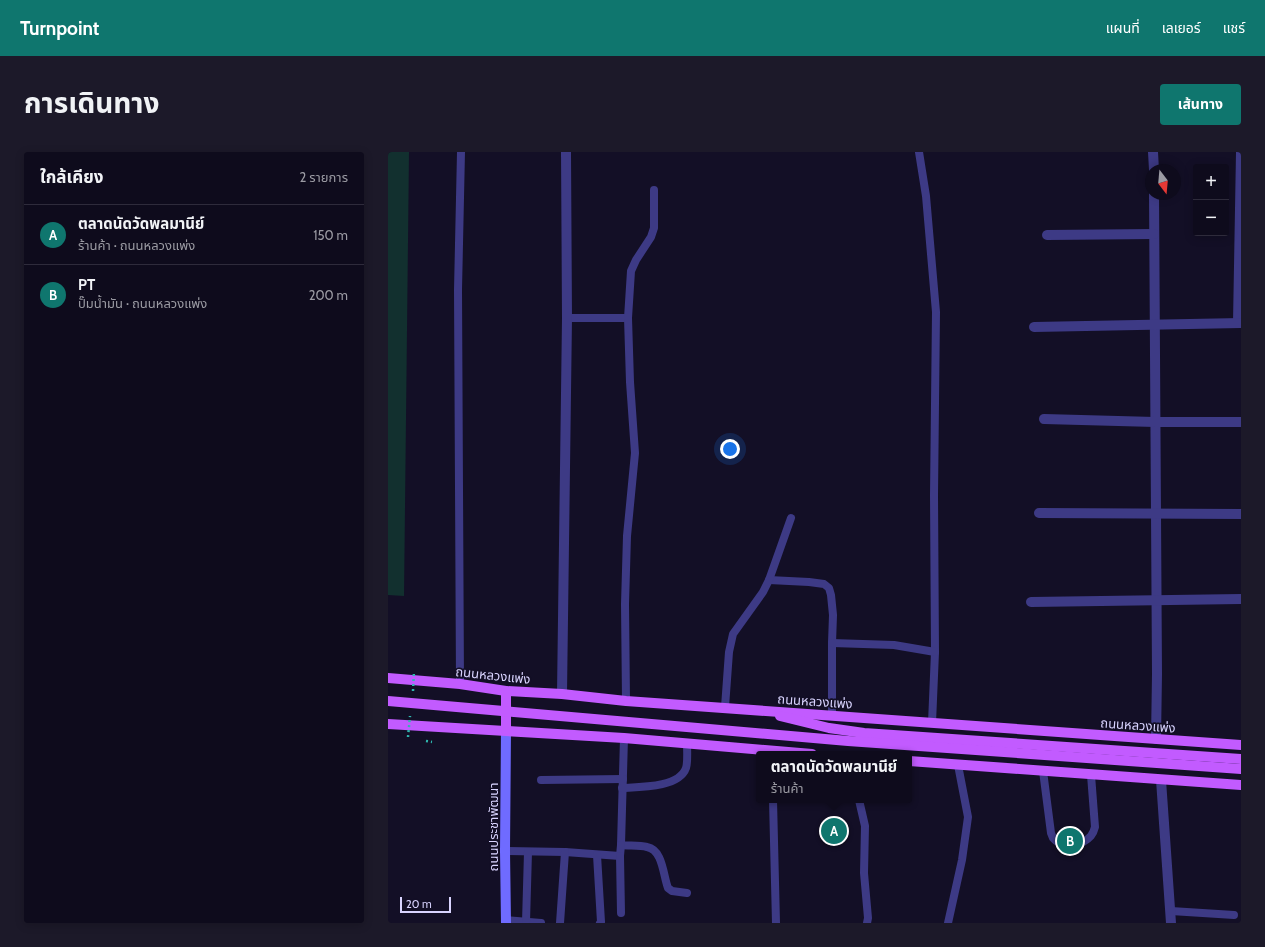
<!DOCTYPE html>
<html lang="th">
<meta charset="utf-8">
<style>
:root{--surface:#0e0b1c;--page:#1c1929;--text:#f1f3f6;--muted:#9b9ba3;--line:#2e2b3b;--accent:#0f766e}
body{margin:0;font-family:Cabin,"Noto Sans Thai",sans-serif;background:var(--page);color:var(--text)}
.controls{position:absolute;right:12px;top:12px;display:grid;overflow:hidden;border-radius:4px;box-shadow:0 2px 10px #0003}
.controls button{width:36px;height:36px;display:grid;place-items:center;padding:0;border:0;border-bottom:1px solid var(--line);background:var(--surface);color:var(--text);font:20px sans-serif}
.compass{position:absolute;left:757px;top:12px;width:36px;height:36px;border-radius:50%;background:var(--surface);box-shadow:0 2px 10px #0003;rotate:164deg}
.scale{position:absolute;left:12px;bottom:10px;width:51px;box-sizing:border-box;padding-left:4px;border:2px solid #d9d4ff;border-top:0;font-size:11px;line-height:14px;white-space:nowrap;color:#d9d4ff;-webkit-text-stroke:3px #130f26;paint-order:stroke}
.you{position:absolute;left:342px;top:297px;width:14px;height:14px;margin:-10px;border:3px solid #fff;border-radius:50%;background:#1a73e8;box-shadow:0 0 0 6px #1a73e833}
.badge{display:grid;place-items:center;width:26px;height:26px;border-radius:50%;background:var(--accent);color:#fff;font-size:13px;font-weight:700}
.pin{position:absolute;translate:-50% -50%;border:2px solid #fff;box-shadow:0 1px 4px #0006}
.popup{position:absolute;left:368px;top:599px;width:156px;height:52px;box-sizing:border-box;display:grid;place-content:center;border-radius:4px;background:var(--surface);filter:drop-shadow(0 1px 3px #0005);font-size:13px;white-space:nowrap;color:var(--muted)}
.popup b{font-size:15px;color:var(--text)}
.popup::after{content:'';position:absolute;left:50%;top:100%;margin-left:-8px;border:8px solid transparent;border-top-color:var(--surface)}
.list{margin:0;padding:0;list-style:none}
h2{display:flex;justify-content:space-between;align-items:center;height:52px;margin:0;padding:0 16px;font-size:17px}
h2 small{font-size:13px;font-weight:400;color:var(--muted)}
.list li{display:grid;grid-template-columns:26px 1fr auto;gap:12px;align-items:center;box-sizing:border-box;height:60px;padding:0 16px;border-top:1px solid var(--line)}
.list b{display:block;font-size:15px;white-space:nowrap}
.list p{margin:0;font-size:13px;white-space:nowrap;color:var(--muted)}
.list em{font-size:13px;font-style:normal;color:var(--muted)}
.map{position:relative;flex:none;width:853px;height:771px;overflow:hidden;border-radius:4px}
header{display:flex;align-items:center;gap:24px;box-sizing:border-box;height:56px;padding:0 20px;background:var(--accent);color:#fff}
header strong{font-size:19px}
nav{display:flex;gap:22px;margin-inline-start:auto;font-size:14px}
.intro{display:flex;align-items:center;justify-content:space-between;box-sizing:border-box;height:96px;padding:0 24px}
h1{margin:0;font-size:28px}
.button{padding:10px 18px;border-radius:4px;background:var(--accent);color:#fff;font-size:14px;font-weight:700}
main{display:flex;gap:24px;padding:0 24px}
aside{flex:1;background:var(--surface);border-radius:4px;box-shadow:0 2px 10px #0003}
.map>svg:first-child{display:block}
</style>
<header>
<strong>Turnpoint</strong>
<nav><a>แผนที่</a><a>เลเยอร์</a><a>แชร์</a></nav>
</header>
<div class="intro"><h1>การเดินทาง</h1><a class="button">เส้นทาง</a></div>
<main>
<aside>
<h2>ใกล้เคียง<small>2 รายการ</small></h2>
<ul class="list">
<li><span class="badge">A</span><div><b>ตลาดนัดวัดพลมานีย์</b><p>ร้านค้า · ถนนหลวงแพ่ง</p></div><em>150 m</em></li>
<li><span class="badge">B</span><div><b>PT</b><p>ปั๊มน้ำมัน · ถนนหลวงแพ่ง</p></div><em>200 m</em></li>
</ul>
</aside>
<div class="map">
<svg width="853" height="771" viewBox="0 0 853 771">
<rect width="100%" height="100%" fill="#130f26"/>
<polygon fill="#12302f" points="0,0 21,0 16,444 0,443"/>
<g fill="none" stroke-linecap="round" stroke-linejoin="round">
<polyline stroke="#2fb8b0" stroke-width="2.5" stroke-dasharray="2 3" stroke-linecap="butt" points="38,589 44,590"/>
<g stroke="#3d3a85" stroke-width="8">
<polyline points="531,0 538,44 548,160 546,343 547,500 544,571"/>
<polyline points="179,166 240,166"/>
<polyline points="381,428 421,430 436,432 441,436 443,443 445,463 444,491 444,563"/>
<polyline points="444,491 506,493 547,500"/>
<polyline points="72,532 70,138 73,0"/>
<polyline points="238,549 237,452 239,384 247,301 242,230 240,166 243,119 248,108 263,85 266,76 266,38"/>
<polyline points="337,555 341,500 345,482 375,440 381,428 403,366"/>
<path d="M 236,586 L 233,693 C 241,694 251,693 259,695 C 275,698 275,723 280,736 L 284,739 L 299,741"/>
<polyline points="655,619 663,681 665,686 668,689"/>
<polyline points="153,628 235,627"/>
<path d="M 234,636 C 251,635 291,636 298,616 C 300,610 299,598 299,591"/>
<polyline points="385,648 388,771"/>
<polyline points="471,648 477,674 476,721 480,766 479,771"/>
<path d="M 695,690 C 702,686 705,683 707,675 L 703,623"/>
<polyline points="117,699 177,700 232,704 233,693"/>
<polyline points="209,703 213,770 212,771"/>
<polyline points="232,704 233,761"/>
<polyline points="783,759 846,763"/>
<polyline points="118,768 153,771"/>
<polyline points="138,770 140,700"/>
<polyline points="172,771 177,700"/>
<polyline points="560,771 574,708 580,665 570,613"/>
</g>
<g stroke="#3d3a85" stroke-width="10">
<polyline points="765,0 766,18"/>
<polyline points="766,42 769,522 768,587"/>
<polyline points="659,83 766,82"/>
<polyline points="850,171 853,0"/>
<polyline points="646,175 853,171"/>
<polyline points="656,267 767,270 853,270"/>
<polyline points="651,361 853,362"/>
<polyline points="643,450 853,447"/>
<polyline points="174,542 179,166 178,0"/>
<polyline points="773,628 783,771"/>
</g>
<polyline stroke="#6f6bff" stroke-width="10" points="118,578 117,699 118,771"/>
<g stroke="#c25bff" stroke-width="10">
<polyline points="0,526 72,532 118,539 174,542 238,549 853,593"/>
<polyline points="392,564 441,576 476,581 853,607"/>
<polyline points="0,572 236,586 424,602"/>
<polyline points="118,578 118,539"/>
<polyline points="521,609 853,633"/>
</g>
<g stroke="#2fb8b0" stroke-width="2.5" stroke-dasharray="2 3" stroke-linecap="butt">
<polyline points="25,539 26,519"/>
<polyline points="20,585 22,564"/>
</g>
<polyline stroke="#c25bff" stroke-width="10" points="0,549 460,589 853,617"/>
</g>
<g text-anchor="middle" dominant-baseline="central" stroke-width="3.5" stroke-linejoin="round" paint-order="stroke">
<g font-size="13" fill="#d9d4ff" stroke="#130f26">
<text transform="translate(105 523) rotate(6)">ถนนหลวงแพ่ง</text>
<text transform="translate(427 549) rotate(4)">ถนนหลวงแพ่ง</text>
<text transform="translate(750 573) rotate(4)">ถนนหลวงแพ่ง</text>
<text transform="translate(105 675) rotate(-90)">ถนนประชาพัฒนา</text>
</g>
</g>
</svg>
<div class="controls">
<button>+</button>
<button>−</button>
</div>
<svg class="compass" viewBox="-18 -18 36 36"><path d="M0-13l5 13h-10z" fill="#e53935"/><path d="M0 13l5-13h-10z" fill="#9b9ba3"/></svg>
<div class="scale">20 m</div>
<div class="you"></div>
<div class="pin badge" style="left:446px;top:679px">A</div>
<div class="popup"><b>ตลาดนัดวัดพลมานีย์</b>ร้านค้า</div>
<div class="pin badge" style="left:682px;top:689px">B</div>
</div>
</main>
